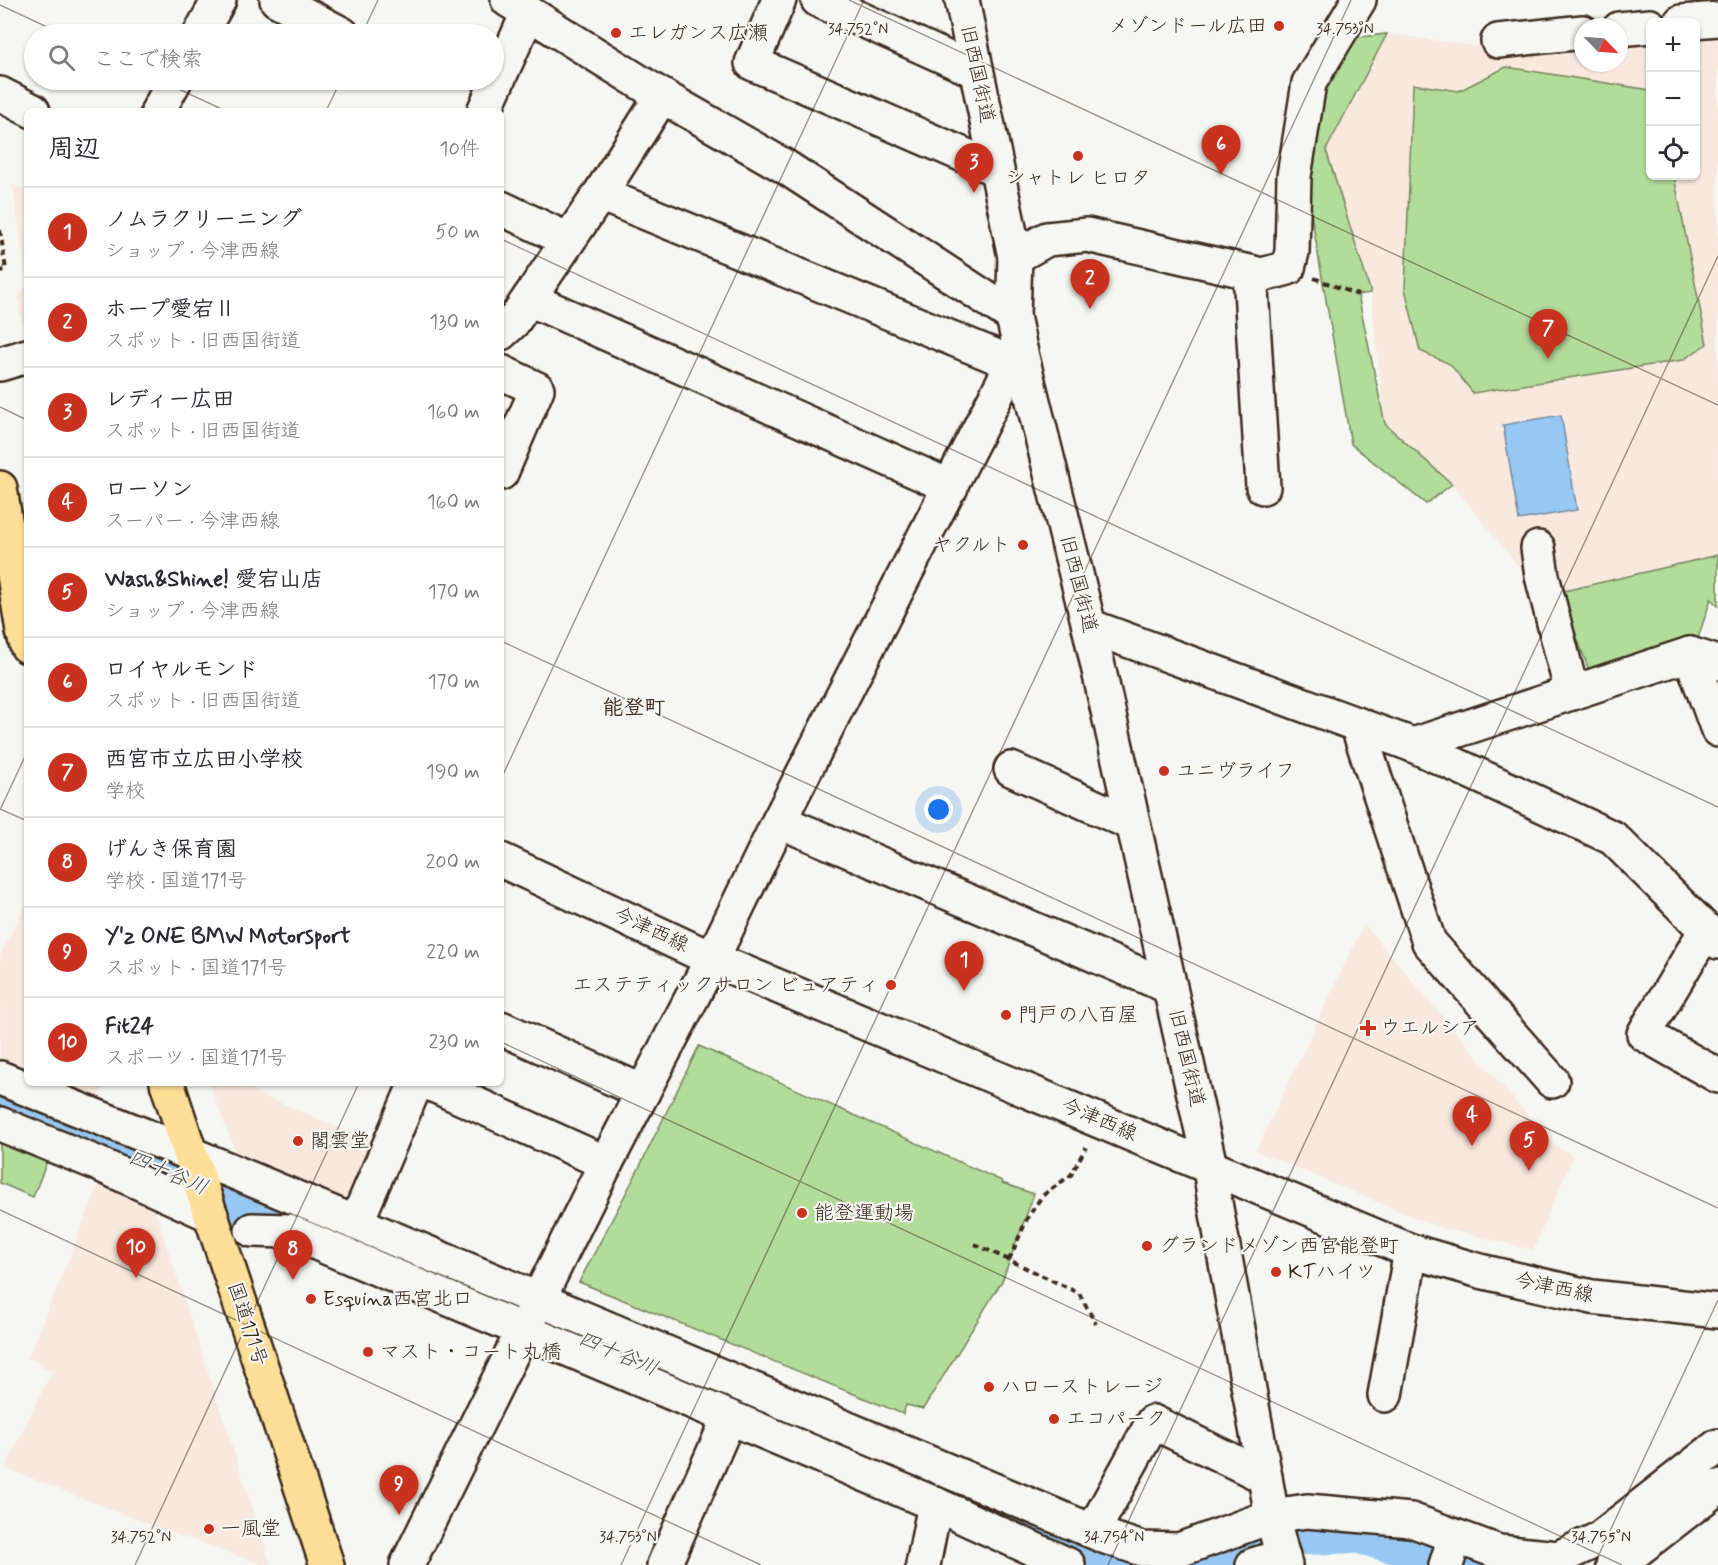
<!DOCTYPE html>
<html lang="ja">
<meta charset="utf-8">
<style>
:root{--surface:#fff;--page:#f7f7f7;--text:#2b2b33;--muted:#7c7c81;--line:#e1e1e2;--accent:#c8321e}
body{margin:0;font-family:Mynerve,"Klee One",sans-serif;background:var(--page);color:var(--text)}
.controls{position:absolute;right:18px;top:18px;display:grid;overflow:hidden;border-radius:9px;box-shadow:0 2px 4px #0004}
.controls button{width:54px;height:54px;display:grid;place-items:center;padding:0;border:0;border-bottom:2px solid var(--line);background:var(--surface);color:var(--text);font:30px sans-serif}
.compass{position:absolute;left:1574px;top:18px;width:54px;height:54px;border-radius:50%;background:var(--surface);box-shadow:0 2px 4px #0004;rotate:115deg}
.you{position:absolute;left:939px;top:810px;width:21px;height:21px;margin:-15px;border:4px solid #fff;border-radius:50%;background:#1a73e8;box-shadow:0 0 0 9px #1a73e833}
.badge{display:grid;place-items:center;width:39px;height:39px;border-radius:50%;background:var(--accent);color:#fff;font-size:20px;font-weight:700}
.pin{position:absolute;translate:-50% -50px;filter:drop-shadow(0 2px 3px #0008)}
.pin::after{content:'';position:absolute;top:32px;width:21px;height:18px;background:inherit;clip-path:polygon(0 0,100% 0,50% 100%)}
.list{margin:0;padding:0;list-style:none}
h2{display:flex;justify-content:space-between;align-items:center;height:78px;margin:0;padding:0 24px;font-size:26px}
h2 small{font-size:20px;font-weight:400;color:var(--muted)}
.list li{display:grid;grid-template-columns:39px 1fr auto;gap:18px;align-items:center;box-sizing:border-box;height:90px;padding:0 24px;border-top:2px solid var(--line)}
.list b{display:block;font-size:22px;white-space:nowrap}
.list p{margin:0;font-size:20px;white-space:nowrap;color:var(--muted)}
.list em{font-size:20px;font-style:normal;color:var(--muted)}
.icon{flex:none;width:33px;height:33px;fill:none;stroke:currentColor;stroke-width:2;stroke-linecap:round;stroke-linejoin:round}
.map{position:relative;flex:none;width:1718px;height:1565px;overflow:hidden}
.search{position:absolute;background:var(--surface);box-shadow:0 2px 4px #0004;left:24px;top:24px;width:480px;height:66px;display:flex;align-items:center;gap:15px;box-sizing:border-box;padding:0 21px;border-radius:33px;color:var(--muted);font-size:22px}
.panel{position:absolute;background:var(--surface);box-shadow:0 2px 4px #0004;left:24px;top:108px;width:480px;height:978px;border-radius:9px}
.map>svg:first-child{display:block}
</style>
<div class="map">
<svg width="1718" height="1565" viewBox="0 0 1718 1565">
<rect width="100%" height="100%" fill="#f6f6f2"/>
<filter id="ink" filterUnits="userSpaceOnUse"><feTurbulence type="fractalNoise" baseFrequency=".0167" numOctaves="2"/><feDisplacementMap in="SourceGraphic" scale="12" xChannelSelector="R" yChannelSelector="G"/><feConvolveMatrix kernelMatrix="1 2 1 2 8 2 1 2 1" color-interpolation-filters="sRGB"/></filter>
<g filter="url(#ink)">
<g fill="#f8e8de">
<polygon points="1718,32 1718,555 1560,592 1542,595 1452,484 1385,424 1371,293 1326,150 1387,34 1505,50 1583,43 1583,63 1619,63 1619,40 1650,38 1650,176 1696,176 1696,34"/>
<polygon points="13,185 27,191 27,334 24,334 18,299 27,284"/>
<polygon points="27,901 27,1072 0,1062 0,956"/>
<polygon points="1364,924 1550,1142 1573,1156 1533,1250 1435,1226 1256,1151"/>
<polygon points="53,1083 107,1083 95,1100"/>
<polygon points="218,1083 233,1083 378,1144 347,1209 239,1161 210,1086"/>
<polygon points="102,1177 151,1198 271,1565 264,1565 153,1526 5,1468 52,1371 28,1358"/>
</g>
<g fill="#b2dc9a" stroke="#76835c" stroke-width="1.5">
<polygon points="1387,34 1326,150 1371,293 1358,295 1385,424 1452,484 1426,504 1351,444 1300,150 1341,39"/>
<polygon points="1506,67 1650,90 1650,176 1674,176 1707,344 1683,360 1473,393 1450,364 1420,351 1405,289 1413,84 1459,91"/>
<polygon points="1718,555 1718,606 1711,599 1698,638 1590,673 1560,592"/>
<polygon points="699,1046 1002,1181 1002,1183 1034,1194 1002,1281 923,1409 906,1405 903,1414 579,1282 636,1174"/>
<polygon points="0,1133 50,1154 33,1197 0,1183"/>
</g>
<polygon fill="#97c8f3" stroke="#72899e" stroke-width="1.5" points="1561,415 1577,510 1519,520 1503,425"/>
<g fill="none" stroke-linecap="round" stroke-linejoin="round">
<g stroke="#97c8f3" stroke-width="48">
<polyline points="0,1103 256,1209 329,1237"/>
<polyline points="955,1498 1105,1559 1136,1565"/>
<polyline points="1305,1531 1357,1529 1484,1565"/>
<polyline points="1190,1565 1240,1552"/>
</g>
<defs>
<g id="minor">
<polyline points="277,0 342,34"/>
<polyline points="508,0 662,96 784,166 1013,316"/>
<polyline points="779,0 752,63 996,169"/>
<polyline points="818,0 976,71"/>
<polyline points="962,0 1015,257 1013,316 1020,349 1089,626 1210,1166 1214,1197 1272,1516 1285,1565"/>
<polyline points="1681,22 1718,19"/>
<polyline points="1619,29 1650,26"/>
<polyline points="200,34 219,0"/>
<polyline points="1498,41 1583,32"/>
<polyline points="0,94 33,111"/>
<polyline points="158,111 175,80"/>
<polyline points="484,111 528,13"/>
<polyline points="600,194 1012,363"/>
<polyline points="501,208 568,240"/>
<polyline points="1015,257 1047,239 1087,235 1262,275 1288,268 1292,252 1294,176 1309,83 1359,0"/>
<polyline points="1250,272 1263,487"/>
<polyline points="529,299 951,487"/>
<polyline points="501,333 513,322 600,194 662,96"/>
<polyline points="0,364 27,356"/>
<polyline points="501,372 537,389 501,473"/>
<polyline points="1538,548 1542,576 1572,693"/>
<polyline points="1089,626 1413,745 1613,838 1718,942"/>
<polyline points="1690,654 1718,730"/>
<polyline points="1357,724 1429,942 1552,1081"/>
<polyline points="1413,745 1690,654 1718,663"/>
<polyline points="1011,769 1133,824"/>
<polyline points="779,821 1170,987"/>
<polyline points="501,860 712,959 1411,1251 1480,1271 1592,1297 1718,1311"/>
<polyline points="1706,930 1644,1034 1718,1076"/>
<polyline points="501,1028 643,1092"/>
<polyline points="0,1078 191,1154 1106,1537 1142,1549 1179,1550 1272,1516 1307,1511 1411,1520 1499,1552 1558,1558 1599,1539 1718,1446"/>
<polyline points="429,1083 606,1163"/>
<polyline points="0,1124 94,1162 211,1215"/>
<polyline points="356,1223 416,1083"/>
<polyline points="252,1230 288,1231 935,1504 1068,1565"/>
<polyline points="1385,1395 1411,1251"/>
<polyline points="1093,1531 1153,1422 1265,1477"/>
<polyline points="407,1565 606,1163 712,959 779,821 1020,349"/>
<polyline points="664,1565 729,1418"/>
<polyline points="923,1565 935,1504"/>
<polyline points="1253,1565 1283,1556"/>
<polyline points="1446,1565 1455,1537"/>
<polyline points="1613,1565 1628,1557 1718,1487"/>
</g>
<g id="highway">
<polyline points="0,488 23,631 27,646"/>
<polyline points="167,1083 327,1565"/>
</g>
</defs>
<use href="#minor" stroke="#3b2a1e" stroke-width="38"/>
<use href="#highway" stroke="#3b2a1e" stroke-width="38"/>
<g stroke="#3b2a1e" stroke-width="4" stroke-dasharray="6 4.5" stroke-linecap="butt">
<polyline points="0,230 6,270 0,271"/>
<polyline points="1314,278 1358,295"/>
<polyline points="975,1244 1079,1293 1096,1324"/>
<polyline points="1009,1260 1027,1219 1042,1196 1071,1175 1086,1147"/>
</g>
<use href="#minor" stroke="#f6f6f2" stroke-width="33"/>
<use href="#highway" stroke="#fcde96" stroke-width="33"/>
</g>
</g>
<path fill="none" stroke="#3b2a1e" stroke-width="1.5" stroke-opacity="0.45" d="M 849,0 L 1718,405M 1711,0 L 1718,3M 0,5 L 62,34M 362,34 L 378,0M 159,80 L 226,111M 326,111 L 341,80M 501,239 L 1718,807M 0,407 L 27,420M 501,641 L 1718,1208M 501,779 L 864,0M 0,809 L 27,821M 0,810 L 27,752M 501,1042 L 1622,1565M 0,1210 L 761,1565M 135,1565 L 359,1083M 621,1565 L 1351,0M 1108,1565 L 1718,256M 1594,1565 L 1718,1300"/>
<g fill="#c8321e" stroke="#f6f6f2" stroke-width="2">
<circle cx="1279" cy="26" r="6"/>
<circle cx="616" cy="33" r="6"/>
<circle cx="1078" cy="156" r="6"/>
<circle cx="1023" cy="545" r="6"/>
<circle cx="1164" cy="771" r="6"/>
<circle cx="891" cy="985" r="6"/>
<circle cx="1006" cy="1015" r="6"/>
<path d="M1365 1019h6v6h6v6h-6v6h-6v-6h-6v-6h6z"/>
<circle cx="298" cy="1141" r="6"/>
<circle cx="802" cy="1213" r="6"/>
<circle cx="1147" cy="1246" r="6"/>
<circle cx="1276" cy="1272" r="6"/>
<circle cx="311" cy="1299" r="6"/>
<circle cx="368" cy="1352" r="6"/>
<circle cx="989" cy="1387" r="6"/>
<circle cx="1054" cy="1419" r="6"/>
<circle cx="209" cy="1529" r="6"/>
</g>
<g text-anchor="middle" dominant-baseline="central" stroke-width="4.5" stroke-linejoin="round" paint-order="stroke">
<g font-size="20" fill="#3b2a1e" stroke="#f6f6f2" text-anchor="start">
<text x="1267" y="26" text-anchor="end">メゾンドール広田</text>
<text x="628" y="33">エレガンス広瀬</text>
<text x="1078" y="178" text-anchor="middle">シャトレ ヒロタ</text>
<text x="1011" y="545" text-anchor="end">ヤクルト</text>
<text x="1176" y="771">ユニヴライフ</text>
<text x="879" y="985" text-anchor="end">エステティックサロン ビュアティ</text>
<text x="1018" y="1015">門戸の八百屋</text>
<text x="1380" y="1028">ウエルシア</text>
<text x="310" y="1141">閣雲堂</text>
<text x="814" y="1213">能登運動場</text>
<text x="1159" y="1246">グランドメゾン西宮能登町</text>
<text x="1288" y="1272">KTハイツ</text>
<text x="323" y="1299">Esquina西宮北口</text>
<text x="380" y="1352">マスト・コート丸橋</text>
<text x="1001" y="1387">ハローストレージ</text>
<text x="1066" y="1419">エコパーク</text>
<text x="221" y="1529">一風堂</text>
</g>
<g font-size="20" fill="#3b2a1e" stroke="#f6f6f2">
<text transform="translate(977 74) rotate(78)">旧西国街道</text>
<text transform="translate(1078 584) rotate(76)">旧西国街道</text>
<text transform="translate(651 930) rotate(25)">今津西線</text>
<text transform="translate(1186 1058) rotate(77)">旧西国街道</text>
<text transform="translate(1099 1120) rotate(23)">今津西線</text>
<text transform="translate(1554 1288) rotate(12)">今津西線</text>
<text transform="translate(247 1324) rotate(72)">国道171号</text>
</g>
<g font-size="21" font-weight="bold" fill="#3b2a1e" stroke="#f6f6f2">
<text x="634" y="708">能登町</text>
</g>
<g font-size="21" font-style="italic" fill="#525253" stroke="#f6f6f2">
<text transform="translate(168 1173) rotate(23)">四十谷川</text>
<text transform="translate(618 1354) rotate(23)">四十谷川</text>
</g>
</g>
<g font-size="15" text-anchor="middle" fill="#3b2a1e" stroke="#f6f6f2" stroke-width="4.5" stroke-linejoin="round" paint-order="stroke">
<text x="1345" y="34">34.753°N</text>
<text x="858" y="34">34.752°N</text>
<text x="141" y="1542">34.752°N</text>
<text x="628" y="1542">34.753°N</text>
<text x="1114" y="1542">34.754°N</text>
<text x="1601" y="1542">34.755°N</text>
</g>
</svg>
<div class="controls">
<button>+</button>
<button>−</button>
<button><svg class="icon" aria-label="locate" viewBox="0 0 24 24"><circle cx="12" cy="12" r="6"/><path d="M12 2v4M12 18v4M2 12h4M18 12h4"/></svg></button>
</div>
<svg class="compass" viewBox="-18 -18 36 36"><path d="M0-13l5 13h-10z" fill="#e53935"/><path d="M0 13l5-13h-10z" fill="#7c7c81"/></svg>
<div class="you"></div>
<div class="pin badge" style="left:964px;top:991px">1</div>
<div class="pin badge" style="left:1090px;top:309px">2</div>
<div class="pin badge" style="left:974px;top:193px">3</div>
<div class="pin badge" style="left:1472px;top:1146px">4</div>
<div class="pin badge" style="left:1529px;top:1171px">5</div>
<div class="pin badge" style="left:1221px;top:175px">6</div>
<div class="pin badge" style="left:1548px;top:359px">7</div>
<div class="pin badge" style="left:293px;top:1280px">8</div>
<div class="pin badge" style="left:399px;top:1515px">9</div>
<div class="pin badge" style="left:136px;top:1278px">10</div>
<div class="search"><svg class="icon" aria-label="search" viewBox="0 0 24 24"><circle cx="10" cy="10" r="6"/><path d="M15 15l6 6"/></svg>ここで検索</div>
<section class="panel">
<h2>周辺<small>10件</small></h2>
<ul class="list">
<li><span class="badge">1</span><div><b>ノムラクリーニング</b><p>ショップ · 今津西線</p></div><em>50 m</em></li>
<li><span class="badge">2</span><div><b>ホープ愛宕Ⅱ</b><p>スポット · 旧西国街道</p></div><em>130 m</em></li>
<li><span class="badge">3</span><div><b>レディー広田</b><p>スポット · 旧西国街道</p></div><em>160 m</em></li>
<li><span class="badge">4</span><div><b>ローソン</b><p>スーパー · 今津西線</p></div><em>160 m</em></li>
<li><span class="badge">5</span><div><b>Wash&amp;Shine! 愛宕山店</b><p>ショップ · 今津西線</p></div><em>170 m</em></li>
<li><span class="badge">6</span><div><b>ロイヤルモンド</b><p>スポット · 旧西国街道</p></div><em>170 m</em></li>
<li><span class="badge">7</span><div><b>西宮市立広田小学校</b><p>学校</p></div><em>190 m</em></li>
<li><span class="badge">8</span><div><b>げんき保育園</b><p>学校 · 国道171号</p></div><em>200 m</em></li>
<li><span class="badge">9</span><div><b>Y'z ONE BMW Motorsport</b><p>スポット · 国道171号</p></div><em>220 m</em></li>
<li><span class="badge">10</span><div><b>Fit24</b><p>スポーツ · 国道171号</p></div><em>230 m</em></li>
</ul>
</section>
</div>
